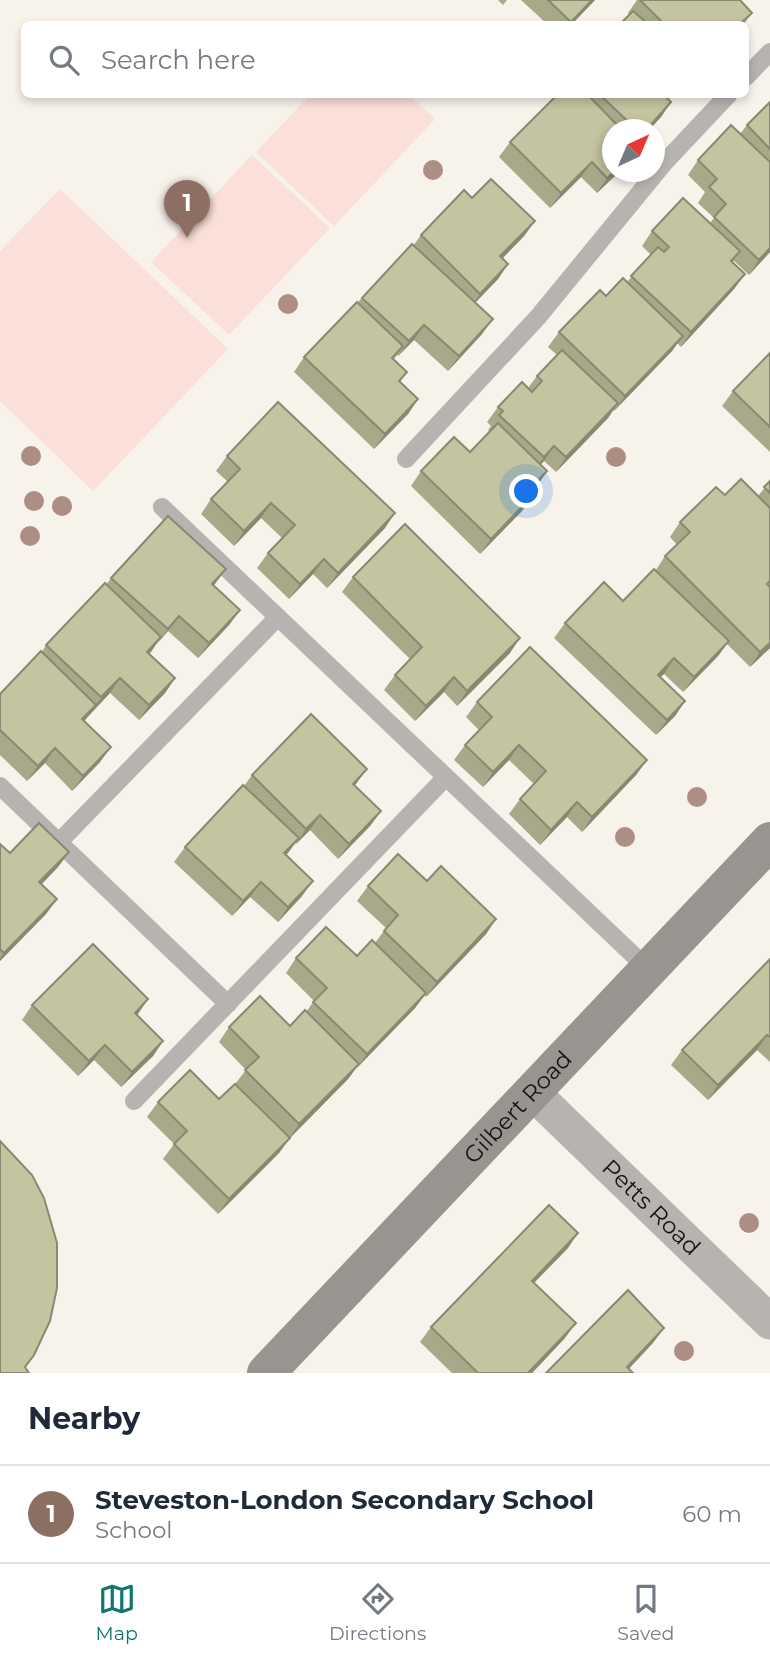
<!DOCTYPE html>
<style>
:root{--surface:#fff;--page:#f2f2f3;--text:#1f2937;--muted:#747a83;--line:#e0e1e3;--accent:#0f766e}
body{margin:0;font-family:Montserrat,sans-serif;background:var(--page);color:var(--text)}
.compass{position:absolute;left:602px;top:119px;width:63px;height:63px;border-radius:50%;background:var(--surface);box-shadow:0 4px 10px #0003;rotate:44deg}
.you{position:absolute;left:527px;top:492px;width:24px;height:24px;margin:-18px;border:5px solid #fff;border-radius:50%;background:#1a73e8;box-shadow:0 0 0 10px #1a73e833}
.badge{display:grid;place-items:center;width:46px;height:46px;border-radius:50%;background:var(--accent);color:#fff;font-size:23px;font-weight:700}
.pin{position:absolute;translate:-50% -58px;filter:drop-shadow(0 2px 4px #0008)}
.pin::after{content:'';position:absolute;top:37px;width:24px;height:21px;background:inherit;clip-path:polygon(0 0,100% 0,50% 100%)}
.list{margin:0;padding:0;list-style:none}
h2{display:flex;justify-content:space-between;align-items:center;height:91px;margin:0;padding:0 28px;font-size:30px}
h2 small{font-size:23px;font-weight:400;color:var(--muted)}
.list li{display:grid;grid-template-columns:46px 1fr auto;gap:21px;align-items:center;box-sizing:border-box;height:98px;padding:0 28px;border-top:2px solid var(--line)}
.list b{display:block;font-size:26px;white-space:nowrap}
.list p{margin:0;font-size:23px;white-space:nowrap;color:var(--muted)}
.list em{font-size:23px;font-style:normal;color:var(--muted)}
.icon{flex:none;width:38px;height:38px;fill:none;stroke:currentColor;stroke-width:2;stroke-linecap:round;stroke-linejoin:round}
.map{position:relative;flex:none;width:770px;height:1373px;overflow:hidden}
.search{position:absolute;background:var(--surface);box-shadow:0 4px 10px #0003;left:21px;right:21px;top:21px;height:77px;display:flex;align-items:center;gap:18px;box-sizing:border-box;padding:0 24px;border-radius:10px;color:var(--muted);font-size:26px}
.sheet{height:189px;background:var(--surface)}
nav{display:flex;justify-content:space-around;align-items:center;box-sizing:border-box;height:98px;border-top:2px solid var(--line);background:var(--surface);font-size:19px;color:var(--muted)}
nav a{display:grid;justify-items:center;gap:4px}
nav .on{color:var(--accent)}
.map>svg:first-child{display:block}
</style>
<div class="map">
<svg width="770" height="1373" viewBox="0 0 770 1373">
<rect width="100%" height="100%" fill="#f8f3ea"/>
<g fill="#fbdfd9">
<polygon points="310,95 409,95 435,119 334,226 256,152"/>
<polygon points="252,155 330,228 229,335 151,262"/>
<polygon points="60,189 228,349 93,491 0,401 0,251"/>
</g>
<g fill="none" stroke-linecap="round" stroke-linejoin="round">
<g stroke="#b7b3b1" stroke-width="18">
<polyline points="746,77 770,52"/>
<polyline points="406,459 538,317 665,162 729,94"/>
<polyline points="162,507 648,969"/>
<polyline points="0,786 228,1004"/>
<polyline points="59,842 278,617"/>
<polyline points="134,1101 446,777"/>
</g>
<path stroke="#b7b3b1" stroke-width="35" id="s1" d="M 532,1092 L 770,1322"/>
<path stroke="#9a9490" stroke-width="38" id="s2" d="M 266,1373 L 770,841"/>
</g>
<g fill="#ad8d84">
<circle cx="433" cy="170" r="10"/>
<circle cx="288" cy="304" r="10"/>
<circle cx="31" cy="456" r="10"/>
<circle cx="616" cy="457" r="10"/>
<circle cx="34" cy="501" r="10"/>
<circle cx="62" cy="506" r="10"/>
<circle cx="30" cy="536" r="10"/>
<circle cx="697" cy="797" r="10"/>
<circle cx="625" cy="837" r="10"/>
<circle cx="749" cy="1223" r="10"/>
<circle cx="684" cy="1351" r="10"/>
</g>
<g fill="#a9a98a">
<polygon points="498,0 507,0 503,5"/>
<polygon points="521,0 595,0 572,24 547,24"/>
<polygon points="637,0 740,0 752,13 744,24 620,24 629,15 628,13"/>
<polygon points="558,94 663,94 671,102 661,117 649,130 612,130 612,172 619,172 597,193 581,177 550,208 499,157 510,142"/>
<polygon points="770,102 770,252 749,275 734,261 732,262 745,274 734,289 681,347 677,343 672,351 614,411 613,410 608,418 556,472 544,461 541,464 547,471 537,486 530,493 533,495 522,511 480,554 411,486 421,471 470,452 490,431 488,430 491,426 487,422 498,407 528,388 537,376 557,355 548,347 559,332 606,296 627,282 651,255 642,246 652,231 710,223 714,218 698,203 705,192 688,175 698,160 740,134 747,125"/>
<polygon points="472,198 535,221 524,236 503,258 508,264 498,279 475,303 482,334 448,371 414,340 398,356 397,355 394,359 407,372 400,382 418,399 408,414 374,449 294,372 304,357 413,246 421,235"/>
<polygon points="770,353 770,452 722,406 733,391"/>
<polygon points="227,456 385,528 327,588 313,574 289,599 257,568 268,553 282,538 261,518 234,546 201,514 211,499 228,482 216,471"/>
<polygon points="770,481 770,648 750,667 727,644 718,656 683,692 664,674 660,677 685,701 675,716 656,735 554,638 565,623 623,601 656,570 665,556 677,545 670,537 680,522 725,495 758,496"/>
<polygon points="353,577 510,653 457,706 444,692 415,721 384,690 395,675 410,659 342,592"/>
<polygon points="111,578 213,585 240,610 229,625 198,658 168,631 157,643 149,653 175,678 165,693 139,720 110,693 91,712 84,721 100,762 72,791 45,763 27,781 0,755 0,694 42,652 46,645 106,585"/>
<polygon points="477,702 647,760 636,775 582,832 567,817 540,845 509,814 520,799 534,784 509,760 483,787 454,760 465,745 479,730 466,717"/>
<polygon points="252,775 355,786 381,811 370,826 338,859 310,830 296,844 295,843 286,855 302,896 278,922 250,897 232,916 174,862 185,847 244,786"/>
<polygon points="0,844 10,853 69,852 58,867 42,884 57,899 46,914 0,961"/>
<polygon points="427,881 496,919 486,934 426,997 425,995 415,1008 356,1068 348,1079 290,1138 279,1153 218,1214 163,1159 174,1144 147,1117 158,1102 219,1099 235,1084 246,1070 219,1042 229,1027 290,1026 306,1012 314,1001 286,973 296,958 357,956 375,943 386,928 357,901 368,886"/>
<polygon points="770,959 770,1062 757,1050 708,1100 671,1065 682,1050"/>
<polygon points="32,1005 137,1015 163,1041 153,1056 121,1087 94,1060 78,1076 22,1020"/>
<polygon points="568,1248 534,1283 565,1338 532,1373 452,1373 420,1342 431,1327"/>
</g>
<g fill="#898971">
<polygon points="592,0 595,0 572,24 569,24"/>
<polygon points="671,102 661,117 649,130 646,130"/>
<polygon points="592,162 581,177 550,208 561,193"/>
<polygon points="614,172 619,172 597,193 607,178"/>
<polygon points="535,221 524,236 490,271 500,256"/>
<polygon points="770,248 770,252 749,275 759,260"/>
<polygon points="508,264 498,279 469,309 480,294"/>
<polygon points="745,274 734,289 681,347 691,332"/>
<polygon points="493,319 482,334 448,371 459,356"/>
<polygon points="424,325 414,340 398,356 409,341"/>
<polygon points="683,336 672,351 614,411 625,396"/>
<polygon points="418,399 408,414 374,449 385,434"/>
<polygon points="618,403 608,418 556,472 566,457"/>
<polygon points="554,446 544,461 533,472 544,457"/>
<polygon points="547,471 537,486 517,506 528,491"/>
<polygon points="533,495 522,511 480,554 491,539"/>
<polygon points="271,503 261,518 234,546 244,531"/>
<polygon points="395,513 385,528 327,588 338,573"/>
<polygon points="324,559 313,574 289,599 300,584"/>
<polygon points="226,569 215,584 201,599 212,584"/>
<polygon points="240,610 229,625 198,658 209,643"/>
<polygon points="179,616 168,631 157,644 168,629"/>
<polygon points="161,637 151,652 136,667 147,652"/>
<polygon points="520,638 510,653 457,706 467,691"/>
<polygon points="729,641 718,656 683,692 694,677"/>
<polygon points="770,643 770,648 750,667 760,652"/>
<polygon points="674,658 664,674 647,690 658,675"/>
<polygon points="454,677 444,692 415,721 426,706"/>
<polygon points="120,678 110,693 72,734 82,719"/>
<polygon points="175,678 165,693 139,720 149,705"/>
<polygon points="685,701 675,716 656,735 667,720"/>
<polygon points="519,745 509,760 483,787 493,772"/>
<polygon points="111,747 100,762 72,791 83,776"/>
<polygon points="55,748 45,763 27,781 38,766"/>
<polygon points="647,760 636,775 582,832 592,817"/>
<polygon points="367,769 356,784 342,799 353,784"/>
<polygon points="577,802 567,817 540,845 551,830"/>
<polygon points="381,811 370,826 338,859 349,844"/>
<polygon points="320,815 310,830 296,844 306,829"/>
<polygon points="299,838 288,853 274,868 284,853"/>
<polygon points="69,852 58,867 29,897 39,882"/>
<polygon points="313,881 302,896 278,922 288,907"/>
<polygon points="261,882 250,897 232,916 243,901"/>
<polygon points="57,899 46,914 0,961 0,958 4,953"/>
<polygon points="496,919 486,934 426,997 437,982"/>
<polygon points="426,993 415,1008 356,1069 367,1054"/>
<polygon points="148,999 138,1014 124,1028 135,1013"/>
<polygon points="767,1035 757,1050 708,1100 718,1085"/>
<polygon points="163,1041 153,1056 121,1087 132,1072"/>
<polygon points="105,1045 94,1060 78,1076 89,1061"/>
<polygon points="359,1064 348,1079 289,1139 299,1124"/>
<polygon points="290,1138 279,1153 218,1214 229,1199"/>
<polygon points="578,1233 568,1248 521,1296 532,1281"/>
<polygon points="576,1323 565,1338 532,1373 528,1373"/>
<polygon points="664,1328 653,1343 625,1373 627,1367"/>
</g>
<g fill="#c4c4a1" stroke="#898971" stroke-width="2">
<polygon points="548,0 592,0 571,22"/>
<polygon points="640,0 740,0 752,13 740,24 664,24"/>
<polygon points="633,11 648,24 620,24"/>
<polygon points="558,94 587,94 622,130 612,130 612,172 614,172 607,178 592,162 561,193 510,142"/>
<polygon points="599,94 663,94 671,102 646,130 637,130"/>
<polygon points="770,102 770,149 747,125"/>
<polygon points="731,125 770,162 770,248 759,260 714,217 726,204 709,187 717,179 698,160"/>
<polygon points="491,179 535,221 500,256 508,264 480,294 421,235 464,190 472,198"/>
<polygon points="683,198 740,251 731,261 745,274 691,332 631,276 658,247 664,252 669,247 652,231"/>
<polygon points="412,244 493,319 459,356 424,325 409,341 362,298"/>
<polygon points="623,278 683,336 625,396 559,332 600,290 606,296"/>
<polygon points="357,302 403,346 392,358 407,372 399,381 418,399 385,434 304,357"/>
<polygon points="562,350 618,403 566,457 554,446 544,457 499,415 503,411 498,407 522,382 532,392 542,381 537,376"/>
<polygon points="770,353 770,427 733,391"/>
<polygon points="278,402 395,513 338,573 324,559 300,584 268,553 295,525 271,503 244,531 211,499 240,469 227,456"/>
<polygon points="498,423 547,471 528,491 533,495 491,539 421,471 454,437 470,452"/>
<polygon points="741,479 770,508 770,581 767,584 770,587 770,643 760,652 665,556 690,532 680,522 716,487 725,495"/>
<polygon points="770,481 770,493 764,487"/>
<polygon points="168,516 226,569 212,584 240,610 209,643 179,616 168,629 111,578"/>
<polygon points="405,524 520,638 467,691 454,677 426,706 395,675 422,647 353,577"/>
<polygon points="654,569 729,641 694,677 674,658 658,675 685,701 667,720 565,623 604,582 623,601"/>
<polygon points="105,583 161,637 147,652 175,678 149,705 120,678 101,697 46,645"/>
<polygon points="530,647 647,760 592,817 577,802 551,830 520,799 546,771 519,745 493,772 465,745 492,717 477,702"/>
<polygon points="41,651 96,705 82,719 111,747 83,776 55,748 38,766 0,730 0,694"/>
<polygon points="311,714 367,769 353,784 381,811 349,844 320,815 306,829 252,775"/>
<polygon points="243,785 299,838 284,853 313,881 288,907 261,882 243,901 185,847"/>
<polygon points="39,823 69,852 39,882 57,899 4,953 0,949 0,844 10,853"/>
<polygon points="398,854 427,881 441,866 496,919 437,982 384,931 398,915 368,886"/>
<polygon points="326,927 357,956 372,940 426,993 367,1054 313,1002 327,988 296,958"/>
<polygon points="93,944 148,999 135,1013 163,1041 132,1072 105,1045 89,1061 32,1005"/>
<polygon points="770,959 770,1037 767,1035 718,1085 682,1050"/>
<polygon points="260,996 290,1026 305,1010 359,1064 299,1124 245,1070 259,1057 229,1027"/>
<polygon points="190,1070 219,1099 235,1084 290,1138 229,1199 174,1144 187,1131 158,1102"/>
<polygon points="0,1141 32,1175 44,1198 57,1243 57,1288 50,1321 34,1355 25,1367 29,1373 0,1373"/>
<polygon points="549,1205 578,1233 532,1281 576,1323 528,1373 478,1373 431,1327"/>
<polygon points="628,1290 664,1328 627,1367 633,1373 546,1373"/>
</g>
<g text-anchor="middle" dominant-baseline="central" stroke-width="5" stroke-linejoin="round" paint-order="stroke">
<g font-size="23" fill="#151310" stroke="#fff">
<text stroke="none"><textPath href="#s2" startOffset="366">Gilbert Road</textPath></text>
<text stroke="none"><textPath href="#s1" startOffset="166">Petts Road</textPath></text>
</g>
</g>
</svg>
<svg class="compass" viewBox="-18 -18 36 36"><path d="M0-13l5 13h-10z" fill="#e53935"/><path d="M0 13l5-13h-10z" fill="#747a83"/></svg>
<div class="you"></div>
<div class="pin badge" style="left:187px;top:238px;background:#8d6e63">1</div>
<div class="search"><svg class="icon" aria-label="search" viewBox="0 0 24 24"><circle cx="10" cy="10" r="6"/><path d="M15 15l6 6"/></svg>Search here</div>
</div>
<section class="sheet">
<h2>Nearby<small></small></h2>
<ul class="list">
<li><span class="badge" style="background:#8d6e63">1</span><div><b>Steveston-London Secondary School</b><p>School</p></div><em>60 m</em></li>
</ul>
</section>
<nav>
<a class="on"><svg class="icon" aria-label="map" viewBox="0 0 24 24"><path d="M3 6l6-2 6 2 6-2v14l-6 2-6-2-6 2zM9 4v14M15 6v14"/></svg>Map</a>
<a><svg class="icon" aria-label="directions" viewBox="0 0 24 24"><path d="M12 3l9 9-9 9-9-9zM9 14v-3h6M13 9l2 2-2 2"/></svg>Directions</a>
<a><svg class="icon" aria-label="saved" viewBox="0 0 24 24"><path d="M7 4h10v16l-5-4-5 4z"/></svg>Saved</a>
</nav>
